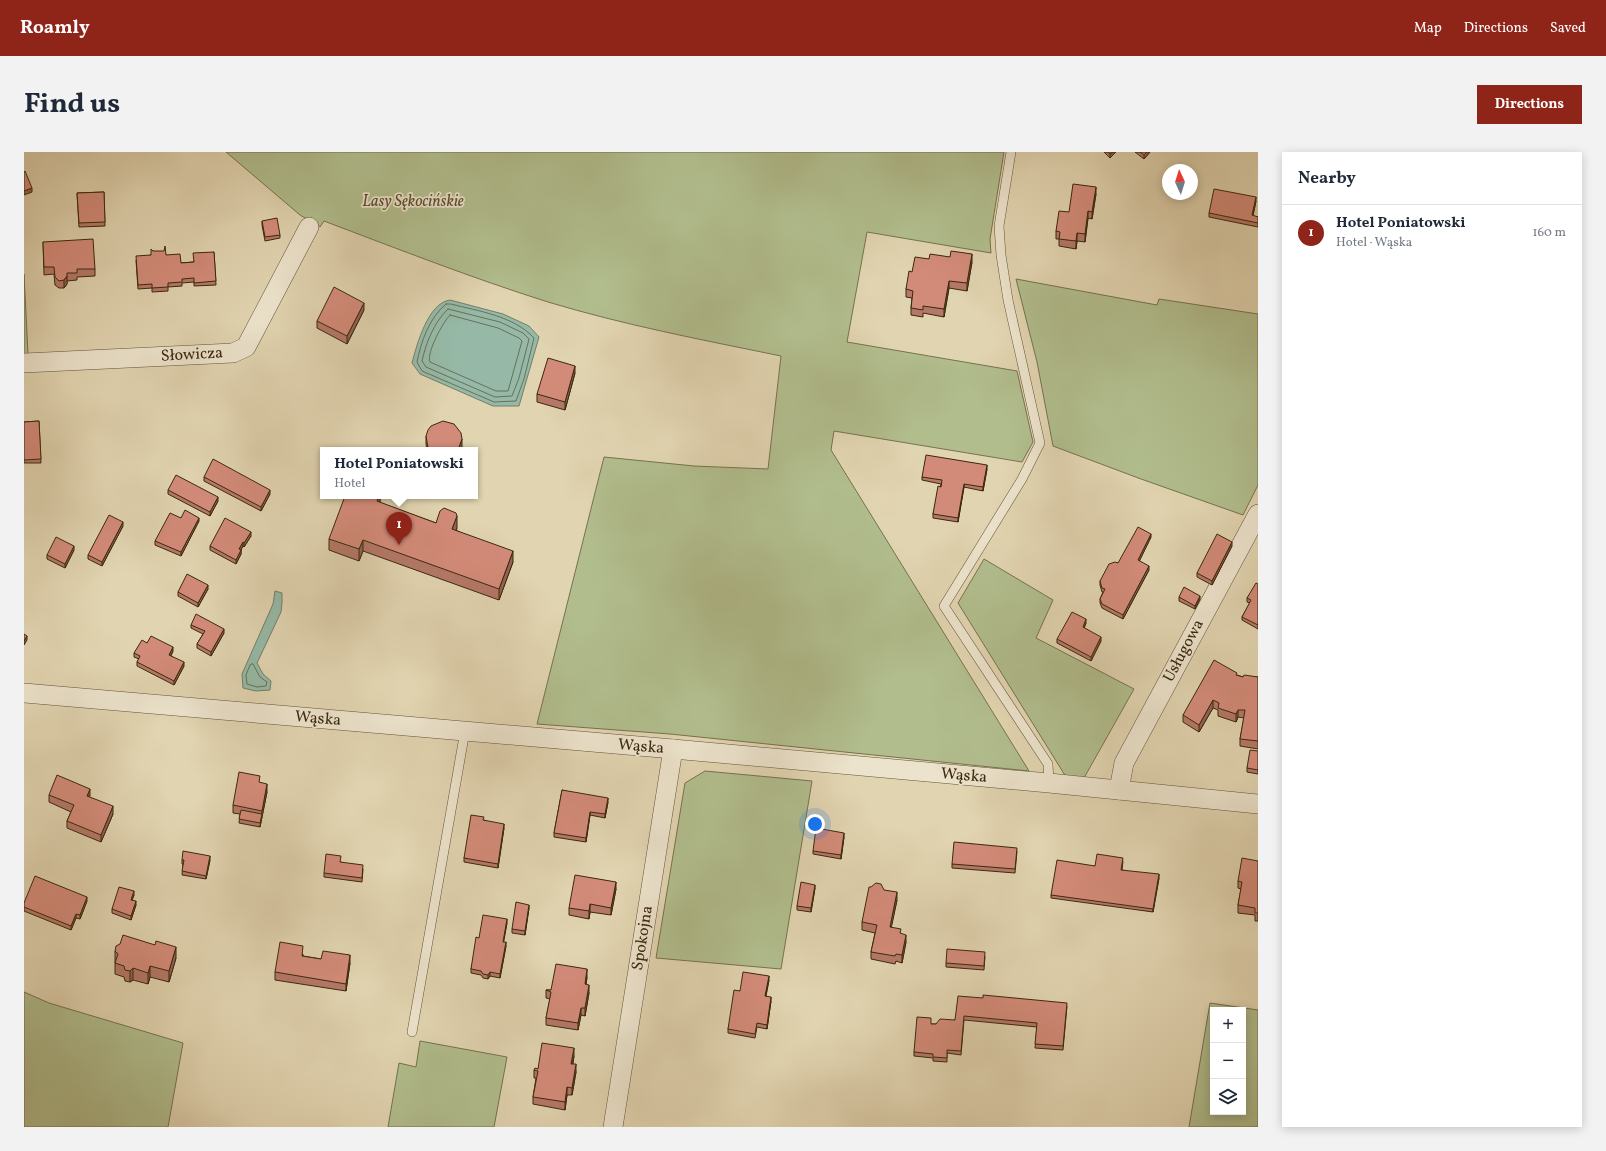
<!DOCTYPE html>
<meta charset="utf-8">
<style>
:root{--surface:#fff;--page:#f2f2f3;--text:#1f2937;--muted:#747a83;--line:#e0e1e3;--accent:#8f2418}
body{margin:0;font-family:Vollkorn,serif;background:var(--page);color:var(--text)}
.controls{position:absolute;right:12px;bottom:12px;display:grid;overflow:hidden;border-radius:0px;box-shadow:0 2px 10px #0003}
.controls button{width:36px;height:36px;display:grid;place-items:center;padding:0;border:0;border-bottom:1px solid var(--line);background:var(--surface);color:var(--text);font:20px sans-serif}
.compass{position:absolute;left:1138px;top:12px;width:36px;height:36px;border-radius:50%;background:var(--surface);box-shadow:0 2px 10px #0003;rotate:356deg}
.you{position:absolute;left:791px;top:672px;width:14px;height:14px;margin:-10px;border:3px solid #fff;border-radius:50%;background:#1a73e8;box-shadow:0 0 0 6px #1a73e833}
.badge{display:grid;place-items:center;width:26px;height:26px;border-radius:50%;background:var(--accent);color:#fff;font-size:13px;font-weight:700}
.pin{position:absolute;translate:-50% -33px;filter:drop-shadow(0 1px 2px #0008)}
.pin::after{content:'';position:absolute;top:21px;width:14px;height:12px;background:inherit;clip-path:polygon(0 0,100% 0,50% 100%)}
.popup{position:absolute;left:296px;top:295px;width:158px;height:52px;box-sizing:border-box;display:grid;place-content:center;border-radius:0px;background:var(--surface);filter:drop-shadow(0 1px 3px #0005);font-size:13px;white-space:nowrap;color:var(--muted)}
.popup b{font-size:15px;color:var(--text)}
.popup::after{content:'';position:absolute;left:50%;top:100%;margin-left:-8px;border:8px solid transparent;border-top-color:var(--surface)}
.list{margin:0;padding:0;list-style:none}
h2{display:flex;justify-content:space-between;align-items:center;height:52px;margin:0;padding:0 16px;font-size:17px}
h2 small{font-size:13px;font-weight:400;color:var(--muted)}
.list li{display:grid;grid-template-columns:26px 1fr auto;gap:12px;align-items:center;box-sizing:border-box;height:56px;padding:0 16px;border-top:1px solid var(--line)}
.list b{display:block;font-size:15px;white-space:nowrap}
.list p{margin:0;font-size:13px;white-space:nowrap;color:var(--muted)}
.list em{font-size:13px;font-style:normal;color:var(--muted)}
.icon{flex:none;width:22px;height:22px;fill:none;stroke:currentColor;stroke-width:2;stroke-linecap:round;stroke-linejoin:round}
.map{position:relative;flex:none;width:1234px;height:975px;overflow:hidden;border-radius:0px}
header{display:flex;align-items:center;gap:24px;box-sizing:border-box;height:56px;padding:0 20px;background:var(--accent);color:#fff}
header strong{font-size:19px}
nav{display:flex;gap:22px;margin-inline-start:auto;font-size:14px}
.intro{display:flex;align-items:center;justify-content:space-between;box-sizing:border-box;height:96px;padding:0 24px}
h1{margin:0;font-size:28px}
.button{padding:10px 18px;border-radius:0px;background:var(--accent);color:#fff;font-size:14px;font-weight:700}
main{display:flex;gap:24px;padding:0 24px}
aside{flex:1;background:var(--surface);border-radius:0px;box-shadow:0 2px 10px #0003}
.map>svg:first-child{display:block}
</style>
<header>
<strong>Roamly</strong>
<nav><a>Map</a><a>Directions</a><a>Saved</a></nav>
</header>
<div class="intro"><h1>Find us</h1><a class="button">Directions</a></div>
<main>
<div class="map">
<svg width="1234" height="975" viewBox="0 0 1234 975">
<rect width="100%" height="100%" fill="#e1d4b0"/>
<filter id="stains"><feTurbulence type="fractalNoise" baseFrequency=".005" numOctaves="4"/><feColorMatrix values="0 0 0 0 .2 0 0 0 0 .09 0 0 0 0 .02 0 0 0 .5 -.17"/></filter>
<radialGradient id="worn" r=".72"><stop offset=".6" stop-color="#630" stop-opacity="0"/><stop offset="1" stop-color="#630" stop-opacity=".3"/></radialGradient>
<g fill="#b1bd8d" stroke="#76724e" fill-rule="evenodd">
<path d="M 202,0 L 980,0 L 966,87 L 967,101 L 843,80 L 823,190 L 993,219 L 1009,290 L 998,310 L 810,279 L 807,298 L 1005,619 L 646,582 L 513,572 L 580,305 L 670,314 L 744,317 L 757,204 C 679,188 600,173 524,150 C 448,126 374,97 300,69 L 296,75 L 276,63 Z"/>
<polygon points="0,122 4,202 0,202"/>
<polygon points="992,127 1133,153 1135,147 1234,162 1234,333 1219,363 1117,327 1029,294 1013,210"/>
<polygon points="960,407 1029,448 1012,486 1110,537 1060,626 1042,625 934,451"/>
<polygon points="681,619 788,629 757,817 632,806 661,631"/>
<polygon points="0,840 25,851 159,891 144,975 0,975"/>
<path d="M 1186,851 L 1234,858 L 1234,975 L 1165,975 ZM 1189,858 L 1219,858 L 1219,960 L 1189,960 Z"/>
<polygon points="396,889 483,905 470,975 364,975 375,911 392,915"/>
</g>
<g fill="#95b9a6" stroke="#717f69">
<path d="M 426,148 L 479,162 L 505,174 L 515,185 L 495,254 L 469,254 L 396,222 L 388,211 C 393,192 404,151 426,148 Z"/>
<polygon points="251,439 258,441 258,451 257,460 233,511 239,522 247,529 246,538 232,539 219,536 218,522 249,452"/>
</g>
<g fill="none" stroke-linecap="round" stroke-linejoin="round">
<g stroke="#68705a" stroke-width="1">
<path d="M 422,152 L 427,152 C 454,159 490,164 510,186 L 500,227 L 492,249 L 470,250 L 398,219 L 393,210 C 397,190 405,166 422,152 Z"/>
<path d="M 424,157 L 476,170 L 499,181 L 505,187 L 495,226 L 488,244 L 471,245 L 402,215 L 398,209 C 402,191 410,170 424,157 Z"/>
<path d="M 426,163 L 474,176 L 495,186 L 498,189 L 484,239 L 472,239 L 406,210 C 402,201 419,170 426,163 Z"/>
<polygon points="229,512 236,525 243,530 242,534 233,535 223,532 222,523 226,513"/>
</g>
<defs>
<g id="service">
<polyline points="987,0 975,74 977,103 984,148 1016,291 998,327 920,454 1024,612 1025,631"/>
<polyline points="388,880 441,579"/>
</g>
<g id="minor">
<polyline points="0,211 209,201 222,195 285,75"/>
<polyline points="0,541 649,597 1025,631 1234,652"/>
<polyline points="1095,638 1100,611 1234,362"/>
<polyline points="589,975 649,597"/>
</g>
</defs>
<use href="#service" stroke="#645336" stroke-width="10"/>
<use href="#minor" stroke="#645336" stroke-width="20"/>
<use href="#service" stroke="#ece3cc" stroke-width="9"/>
<use href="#minor" stroke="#ece3cc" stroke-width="19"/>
</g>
<g fill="#b57868" stroke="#3a280e">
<polygon points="1080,0 1092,0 1086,6"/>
<polygon points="1111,0 1126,0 1120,7"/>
<polygon points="80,40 81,74 55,75 53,41"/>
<polygon points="1072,42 1068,67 1064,66 1061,90 1053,89 1052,97 1035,94 1035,87 1032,87 1032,79 1045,60"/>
<polygon points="1232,49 1229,64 1234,65 1234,75 1185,65 1185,61"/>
<polygon points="238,69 256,83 256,86 241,89 238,73"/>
<polygon points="19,90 71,117 71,124 53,125 53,128 43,129 43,132 40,136 35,136 31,133 30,122 20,123"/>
<polygon points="129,99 142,103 157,111 169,110 190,100 192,133 170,134 170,130 158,131 158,134 144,135 144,139 128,140 128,136 114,137 112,108 127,103"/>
<polygon points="905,107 948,110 943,139 925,136 920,165 899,161 899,165 887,163 887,156 888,146 882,145 882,137 888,120"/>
<polygon points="340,158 323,192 293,176 293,169"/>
<polygon points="551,221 541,258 513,250 513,242"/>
<polygon points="15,269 17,311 0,311 0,270"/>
<polygon points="402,284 438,294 437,298 403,298 402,292"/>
<polygon points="963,317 959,339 940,335 934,370 909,366 909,362 917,332 898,328 898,325"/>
<polygon points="180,325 246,342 237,359 180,329"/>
<polygon points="144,338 194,349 186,364 144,342"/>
<polygon points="356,344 356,351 412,371 433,376 432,378 489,410 475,448 339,399 335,409 305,398 305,387"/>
<polygon points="157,366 175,369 157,404 131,393 131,389"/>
<polygon points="99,374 78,414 64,407 64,403"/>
<polygon points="227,384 220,395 219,394 217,398 217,402 212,412 186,398 186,394"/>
<polygon points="1127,385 1115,409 1125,418 1099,467 1078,456 1076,451 1076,447 1079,440 1078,440 1076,433 1076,429 1094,411"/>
<polygon points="1208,394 1188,433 1173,425 1173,421"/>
<polygon points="50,398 41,416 23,407 23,403"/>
<polygon points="1234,432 1234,477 1218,468 1218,465 1226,451 1223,450 1223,446"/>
<polygon points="184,437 174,455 154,444 154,440"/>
<polygon points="1155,445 1176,447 1171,457 1155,449"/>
<polygon points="1062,471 1060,476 1077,489 1067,509 1033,491 1033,487"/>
<polygon points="167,473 200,481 187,504 173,496 173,492 179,482 167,476"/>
<polygon points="123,491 149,499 147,504 160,514 150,533 113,514 113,510 115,507 110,505 110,501"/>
<polygon points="1213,523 1219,525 1234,525 1234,597 1216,594 1216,587 1220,566 1214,565 1212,570 1194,564 1194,558 1189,556 1175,580 1159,570 1159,563"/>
<polygon points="1234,599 1234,622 1223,620 1223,616"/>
<polygon points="236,631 243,640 236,675 215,671 216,662 209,661 209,653"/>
<polygon points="538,638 584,650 581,666 566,663 562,690 530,685 530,681"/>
<polygon points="25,643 66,645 89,662 77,690 43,676 43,669 47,660 25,650"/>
<polygon points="460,668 480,676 474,716 440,710 440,706"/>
<polygon points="820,685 817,707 789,702 789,699"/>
<polygon points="993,699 991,721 928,716 928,712"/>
<polygon points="158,708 186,708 182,727 158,723 159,712 158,712"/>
<polygon points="1099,709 1098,718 1135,726 1129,760 1027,746 1027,743 1071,714"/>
<polygon points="1234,709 1234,769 1231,769 1231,763 1214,761 1214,753 1217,737 1214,736 1214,729"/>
<polygon points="317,710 339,717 338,730 300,725 300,721"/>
<polygon points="791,736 787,760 773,758 773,754"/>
<polygon points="592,737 587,763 566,760 565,767 545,763 545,756"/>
<polygon points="860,738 873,748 867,775 877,782 882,790 878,811 872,809 871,812 847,807 847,800 851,781 838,778 838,770"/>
<polygon points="110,743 108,748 112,753 107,768 88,761 88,757"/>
<polygon points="63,749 56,767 52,766 47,778 0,759 0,751"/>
<polygon points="505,756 501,783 488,781 488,777"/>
<polygon points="483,771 479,790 482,794 476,826 466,824 464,827 459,826 457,823 447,821 447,817 455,786"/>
<polygon points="91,799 152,806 145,830 126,825 124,832 109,828 106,830 101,829 100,825 91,822"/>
<polygon points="279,802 279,804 297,807 326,811 322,839 251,828 251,820"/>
<polygon points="961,804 960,818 922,815 922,811"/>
<polygon points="563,825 562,832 565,841 561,864 557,863 554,878 522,873 522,866 526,847 522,846 522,838 527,838"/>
<polygon points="745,828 742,844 747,849 743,877 733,875 731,886 704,881 704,877 716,839"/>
<polygon points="959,846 1043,854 1039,898 1011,896 1013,875 940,868 937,903 923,901 923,910 909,909 909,906 890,904 890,900 907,872 912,872 931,868"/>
<polygon points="550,904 549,912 552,920 548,943 543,943 541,958 509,952 509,945 512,926 510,926 510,918"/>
</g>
<g fill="#946155" stroke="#3a280e">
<polygon points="1089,0 1092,0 1086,6 1086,2"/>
<polygon points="1123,0 1126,0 1120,7 1120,3"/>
<polygon points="1072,35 1072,42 1068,67 1068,60"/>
<polygon points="8,36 8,40 0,43 0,39"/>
<polygon points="1232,45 1232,49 1228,67 1228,63"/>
<polygon points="1064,59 1064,66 1061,90 1061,82"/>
<polygon points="1053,81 1053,89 1052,97 1052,89"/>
<polygon points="948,102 948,110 943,139 943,131"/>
<polygon points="43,124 43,132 40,136 40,128"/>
<polygon points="925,129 925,136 920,165 920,157"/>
<polygon points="340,151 340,158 323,192 323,184"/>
<polygon points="551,214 551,221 541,258 541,250"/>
<polygon points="438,287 438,294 437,298 434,298"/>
<polygon points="963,313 963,317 959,339 959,335"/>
<polygon points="940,332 940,335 934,370 934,366"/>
<polygon points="246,338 246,342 237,359 237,355"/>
<polygon points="355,344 356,344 356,350 353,361 353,349"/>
<polygon points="194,345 194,349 186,364 186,360"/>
<polygon points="433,364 433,376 428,388 428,377"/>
<polygon points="175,366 175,369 157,404 157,400"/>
<polygon points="99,370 99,374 78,414 78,410"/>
<polygon points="227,380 227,384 220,395 220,391"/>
<polygon points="1127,382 1127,385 1114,412 1114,408"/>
<polygon points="339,388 339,399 335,409 335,397"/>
<polygon points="219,390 219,394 215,401 215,397"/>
<polygon points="1208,390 1208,394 1188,433 1188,429"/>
<polygon points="50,394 50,398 41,416 41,412"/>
<polygon points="217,398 217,402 212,412 212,408"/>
<polygon points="489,399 489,410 475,448 475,437"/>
<polygon points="1125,414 1125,418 1099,467 1099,463"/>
<polygon points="184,433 184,437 174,455 174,451"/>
<polygon points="1176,444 1176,447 1171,457 1171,454"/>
<polygon points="1062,467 1062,471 1059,479 1059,475"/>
<polygon points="200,477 200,481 187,504 187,500"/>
<polygon points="3,484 3,488 0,493 0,489"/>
<polygon points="1077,485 1077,489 1067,509 1067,505"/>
<polygon points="149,495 149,499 145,507 145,503"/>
<polygon points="160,510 160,514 150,533 150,529"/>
<polygon points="1189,548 1189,556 1175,580 1175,573"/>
<polygon points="1214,558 1214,565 1212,570 1212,562"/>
<polygon points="243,632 243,640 236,675 238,659"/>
<polygon points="66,637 66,644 63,644"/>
<polygon points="584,646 584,650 581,666 581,662"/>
<polygon points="89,654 89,662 77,690 77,683"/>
<polygon points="566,660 566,663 562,690 562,686"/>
<polygon points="480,672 480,676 474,716 474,712"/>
<polygon points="820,681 820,685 817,707 817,703"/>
<polygon points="186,704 186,708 182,727 182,724"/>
<polygon points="1135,722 1135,726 1129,760 1129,757"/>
<polygon points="592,730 592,737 587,763 587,756"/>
<polygon points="791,733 791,736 787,760 787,756"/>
<polygon points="110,739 110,743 107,751 107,748"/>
<polygon points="873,740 873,748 866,782 866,775"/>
<polygon points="63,745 63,749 56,767 56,763"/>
<polygon points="112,749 112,753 107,768 107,764"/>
<polygon points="566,752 566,760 565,767 565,759"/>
<polygon points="505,753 505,756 501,783 501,779"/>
<polygon points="52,762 52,766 47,778 47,774"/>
<polygon points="483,767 483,771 479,794 479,790"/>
<polygon points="882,783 882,790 878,811 878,803"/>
<polygon points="482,790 482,794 476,826 476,822"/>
<polygon points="152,795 152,806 145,830 145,819"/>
<polygon points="326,803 326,811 322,839 322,832"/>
<polygon points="126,814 126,825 124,832 124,821"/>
<polygon points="109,816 109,828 106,830 106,819"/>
<polygon points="563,817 563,825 561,840 561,832"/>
<polygon points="466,820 466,824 464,827 464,823"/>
<polygon points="745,824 745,828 741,848 741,844"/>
<polygon points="565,833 565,841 561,864 561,856"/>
<polygon points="747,845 747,849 743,877 743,873"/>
<polygon points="557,856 557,863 554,878 554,871"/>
<polygon points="550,896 550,904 547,919 547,912"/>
<polygon points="552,912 552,920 548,943 548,936"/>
<polygon points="543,935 543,943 541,958 541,950"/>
</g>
<g fill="#d38b79" stroke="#3a280e">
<polygon points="1084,0 1089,0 1086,2"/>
<polygon points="1116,0 1123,0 1120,3"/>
<polygon points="1,19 8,36 0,39 0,20"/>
<polygon points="1049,32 1072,35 1068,60 1064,59 1061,82 1053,81 1052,89 1035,87 1036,80 1032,79 1035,59 1045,60"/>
<polygon points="1190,37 1232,45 1228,63 1234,65 1234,71 1185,61"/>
<polygon points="80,40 81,70 55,71 53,41"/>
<polygon points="253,66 256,83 241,85 238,69"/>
<polygon points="69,87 71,117 53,117 53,121 43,121 43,124 40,128 35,129 31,125 30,115 20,115 19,90"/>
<polygon points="141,94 142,103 156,102 157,111 170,110 169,101 190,100 192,129 170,131 170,126 158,127 158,130 144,131 144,135 128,136 128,132 114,133 112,104 127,103 127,97 129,99 140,99"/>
<polygon points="927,99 948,102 943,131 925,129 920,157 899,154 899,158 887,156 889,139 882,137 885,119 888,120 891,105 905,107 906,102 926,105"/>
<polygon points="310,135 340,151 323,184 293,169"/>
<polygon points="524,206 551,214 541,250 513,242"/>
<polygon points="15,269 17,307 0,308 0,270"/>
<polygon points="419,269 430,272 437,281 438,287 434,298 406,298 404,296 402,284 404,278 407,274"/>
<polygon points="902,303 963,313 959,335 940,332 934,366 909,362 914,334 917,335 918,328 898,325"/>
<polygon points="189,307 246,338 237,355 180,325"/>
<polygon points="152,323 194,345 186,360 144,338"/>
<polygon points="321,344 355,344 353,349 412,371 416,359 420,356 432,361 433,364 428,377 489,399 475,437 339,388 335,397 305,387"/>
<polygon points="161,358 175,366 157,400 131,389 146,361 157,366"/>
<polygon points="85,363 99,370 78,410 64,403"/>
<polygon points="201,366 227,380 220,391 219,390 215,397 217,398 212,408 186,394"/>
<polygon points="1114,375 1127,382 1114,408 1125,414 1099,463 1078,452 1076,447 1081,437 1078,436 1076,429 1085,412 1091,410 1094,411"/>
<polygon points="1193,382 1208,390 1188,429 1173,421"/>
<polygon points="32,385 50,394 41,412 23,403"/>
<polygon points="163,422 184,433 174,451 154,440"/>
<polygon points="1232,431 1234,432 1234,473 1218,465 1227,448 1223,446"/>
<polygon points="1160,435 1176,444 1171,454 1155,445"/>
<polygon points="1048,460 1062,467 1059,475 1077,485 1067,505 1033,487"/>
<polygon points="172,462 200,477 187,500 173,492 181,479 167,473"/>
<polygon points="0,482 3,484 0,489"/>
<polygon points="127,484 149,495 145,503 160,510 150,529 113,510 116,504 110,501 118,488 123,491"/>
<polygon points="1190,508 1213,521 1212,523 1219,525 1220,523 1234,525 1234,589 1216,587 1221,558 1214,558 1212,562 1194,556 1195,551 1189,548 1175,573 1159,563"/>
<polygon points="1226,598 1234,599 1234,618 1223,616"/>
<polygon points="215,620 236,624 235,630 243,632 238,659 209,653"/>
<polygon points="33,623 66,637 63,644 89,654 77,683 43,669 50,653 25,643"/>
<polygon points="538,638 584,646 581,662 566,660 562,686 530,681"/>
<polygon points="217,658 238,662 236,671 215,667"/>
<polygon points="447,663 460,665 459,668 480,672 474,712 440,706"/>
<polygon points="792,676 820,681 817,703 789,699"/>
<polygon points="930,690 993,696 991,717 928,712"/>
<polygon points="159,699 186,704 182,724 158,719 160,708 158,708"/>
<polygon points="302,702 317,704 316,710 339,713 338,726 300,721"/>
<polygon points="1073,702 1099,706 1097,718 1135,722 1129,757 1027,743 1033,708 1071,714"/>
<polygon points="1218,706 1234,709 1234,761 1231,761 1231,756 1214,753 1218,730 1214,729"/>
<polygon points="551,723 592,730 587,756 566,752 565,759 545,756"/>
<polygon points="11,724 63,745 56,763 52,762 47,774 0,755 0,751"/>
<polygon points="777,730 791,733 787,756 773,754"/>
<polygon points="852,731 857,732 860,738 873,740 866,775 877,777 876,781 882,783 878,803 872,802 871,804 847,800 853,773 838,770 845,735 847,735"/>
<polygon points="95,735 110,739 107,748 112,749 107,764 88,757"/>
<polygon points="492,750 505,753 501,779 488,777"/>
<polygon points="459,763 483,767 479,790 482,790 476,822 466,820 464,823 459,822 457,819 447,817 452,785 455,786"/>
<polygon points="99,783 131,793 132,789 152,795 145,819 126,814 124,821 109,816 106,819 101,818 100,814 91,811 94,802 91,799 92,794 96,792"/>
<polygon points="256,790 279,794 278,804 297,807 299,799 326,803 322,832 251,820"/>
<polygon points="923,797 961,800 960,814 922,811"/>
<polygon points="532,812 563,817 561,832 565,833 561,856 557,856 554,871 522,866 527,840 522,838 527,838"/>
<polygon points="719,820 745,824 741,844 747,845 743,873 733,871 731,882 704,877 710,838 716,839"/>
<polygon points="959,843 1043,851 1039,894 1011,892 1013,871 940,864 937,899 923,898 923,906 909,905 909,902 890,900 893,865 907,866 907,872 912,872 916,867 931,868 934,844 959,846"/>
<polygon points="518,891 550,896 547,912 552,912 548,936 543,935 541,950 509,945 514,919 510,918 511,916 514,917"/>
</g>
<g text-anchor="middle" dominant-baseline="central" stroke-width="3.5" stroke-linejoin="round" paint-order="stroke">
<g font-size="16" font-style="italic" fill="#584d2e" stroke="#ece3cc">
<text x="389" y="50">Lasy Sękocińskie</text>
</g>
<g font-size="16" fill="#3a280e" stroke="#ece3cc">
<text transform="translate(168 203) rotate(-3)">Słowicza</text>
<text transform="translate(1160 499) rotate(-62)">Usługowa</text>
<text transform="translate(294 567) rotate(5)">Wąska</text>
<text transform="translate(617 595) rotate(5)">Wąska</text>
<text transform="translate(940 624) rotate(5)">Wąska</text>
<text transform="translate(619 786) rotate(-81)">Spokojna</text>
</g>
</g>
<rect width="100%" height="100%" filter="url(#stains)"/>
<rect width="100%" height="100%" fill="url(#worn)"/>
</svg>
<div class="controls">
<button>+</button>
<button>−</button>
<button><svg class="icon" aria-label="layers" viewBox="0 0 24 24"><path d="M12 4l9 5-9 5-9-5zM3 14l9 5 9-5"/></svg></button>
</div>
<svg class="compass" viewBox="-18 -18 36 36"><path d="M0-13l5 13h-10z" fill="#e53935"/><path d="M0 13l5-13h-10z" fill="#747a83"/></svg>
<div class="you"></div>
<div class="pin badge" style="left:375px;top:393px">1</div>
<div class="popup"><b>Hotel Poniatowski</b>Hotel</div>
</div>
<aside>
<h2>Nearby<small></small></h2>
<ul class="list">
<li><span class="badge">1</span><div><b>Hotel Poniatowski</b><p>Hotel · Wąska</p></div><em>160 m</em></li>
</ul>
</aside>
</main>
